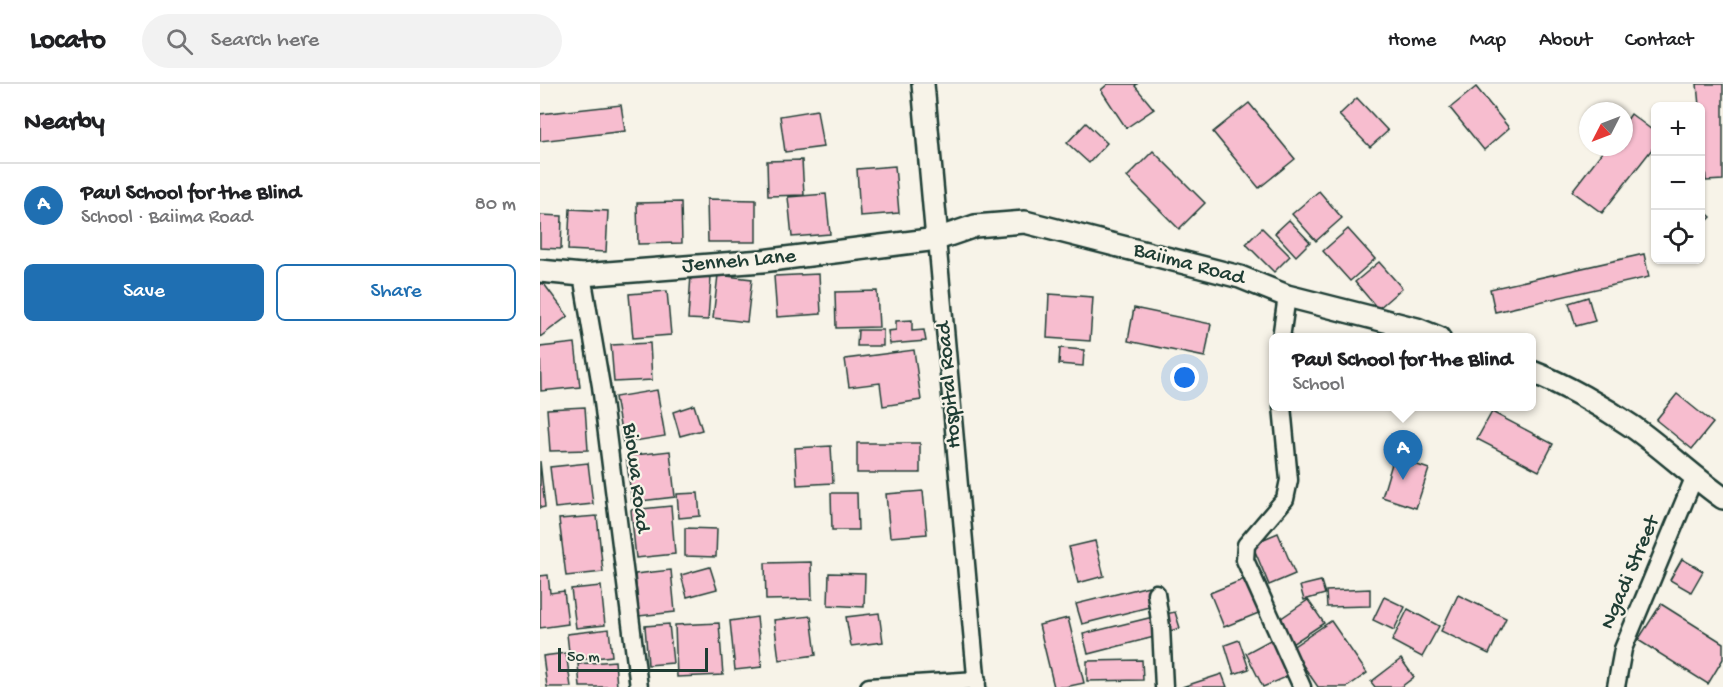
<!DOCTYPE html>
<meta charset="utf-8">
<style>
:root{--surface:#fff;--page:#f2f2f2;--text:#202124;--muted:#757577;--line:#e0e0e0;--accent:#1f6fb2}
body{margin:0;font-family:"Gochi Hand",sans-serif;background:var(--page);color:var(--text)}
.controls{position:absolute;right:18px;top:18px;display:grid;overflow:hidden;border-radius:9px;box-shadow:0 2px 4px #0004}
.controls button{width:54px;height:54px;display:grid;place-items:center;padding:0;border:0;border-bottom:2px solid var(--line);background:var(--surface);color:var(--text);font:30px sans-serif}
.compass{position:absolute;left:1039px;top:18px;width:54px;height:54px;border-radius:50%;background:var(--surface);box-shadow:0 2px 4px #0004;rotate:228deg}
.scale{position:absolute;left:18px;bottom:15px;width:150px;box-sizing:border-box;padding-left:6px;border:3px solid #1f3d34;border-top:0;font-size:16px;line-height:21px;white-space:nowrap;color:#1f3d34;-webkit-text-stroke:4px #f7f3e8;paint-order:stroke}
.you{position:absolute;left:645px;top:294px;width:21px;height:21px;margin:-15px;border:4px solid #fff;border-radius:50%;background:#1a73e8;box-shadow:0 0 0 9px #1a73e833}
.badge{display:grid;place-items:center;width:39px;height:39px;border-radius:50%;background:var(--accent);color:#fff;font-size:20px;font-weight:700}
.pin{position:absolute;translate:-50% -50px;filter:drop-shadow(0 2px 3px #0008)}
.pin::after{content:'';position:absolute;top:32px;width:21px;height:18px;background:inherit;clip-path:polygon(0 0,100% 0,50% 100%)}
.popup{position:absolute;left:729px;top:249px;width:267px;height:78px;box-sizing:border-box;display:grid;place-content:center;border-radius:9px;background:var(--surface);filter:drop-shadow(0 2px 4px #0005);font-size:20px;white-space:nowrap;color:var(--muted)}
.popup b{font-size:22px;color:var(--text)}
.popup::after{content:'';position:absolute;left:50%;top:100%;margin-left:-12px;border:12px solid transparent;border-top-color:var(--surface)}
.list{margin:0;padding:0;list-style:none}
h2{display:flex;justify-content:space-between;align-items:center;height:78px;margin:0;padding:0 24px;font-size:26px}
h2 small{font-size:20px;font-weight:400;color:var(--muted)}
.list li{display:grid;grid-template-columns:39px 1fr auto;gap:18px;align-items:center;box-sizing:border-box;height:84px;padding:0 24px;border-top:2px solid var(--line)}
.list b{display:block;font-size:22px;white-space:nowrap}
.list p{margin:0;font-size:20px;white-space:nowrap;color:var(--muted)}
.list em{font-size:20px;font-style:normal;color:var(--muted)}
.actions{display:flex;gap:12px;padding:18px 24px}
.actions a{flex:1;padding:14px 0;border:2px solid var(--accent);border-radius:9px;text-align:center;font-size:21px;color:var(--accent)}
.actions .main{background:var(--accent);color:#fff}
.icon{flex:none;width:33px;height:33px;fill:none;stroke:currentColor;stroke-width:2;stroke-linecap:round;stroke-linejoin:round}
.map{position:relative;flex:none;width:1183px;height:603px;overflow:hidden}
header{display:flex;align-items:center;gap:36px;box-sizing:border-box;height:84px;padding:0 30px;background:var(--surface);border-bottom:2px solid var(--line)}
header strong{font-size:28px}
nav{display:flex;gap:33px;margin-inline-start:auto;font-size:21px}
.search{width:420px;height:54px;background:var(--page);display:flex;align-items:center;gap:15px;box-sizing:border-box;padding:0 21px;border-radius:33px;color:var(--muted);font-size:22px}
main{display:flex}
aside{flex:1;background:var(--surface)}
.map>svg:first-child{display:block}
</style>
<header>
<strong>Locato</strong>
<div class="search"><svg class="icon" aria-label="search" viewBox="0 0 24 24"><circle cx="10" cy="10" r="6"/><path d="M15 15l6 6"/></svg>Search here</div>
<nav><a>Home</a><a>Map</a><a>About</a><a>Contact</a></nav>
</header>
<main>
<aside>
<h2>Nearby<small></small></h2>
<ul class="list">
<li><span class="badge">A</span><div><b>Paul School for the Blind</b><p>School · Baiima Road</p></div><em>80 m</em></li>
</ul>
<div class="actions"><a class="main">Save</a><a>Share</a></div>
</aside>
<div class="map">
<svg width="1183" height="603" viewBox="0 0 1183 603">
<rect width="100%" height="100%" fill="#f7f3e8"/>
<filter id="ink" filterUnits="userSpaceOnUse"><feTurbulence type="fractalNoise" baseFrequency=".0167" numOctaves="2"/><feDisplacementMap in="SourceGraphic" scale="12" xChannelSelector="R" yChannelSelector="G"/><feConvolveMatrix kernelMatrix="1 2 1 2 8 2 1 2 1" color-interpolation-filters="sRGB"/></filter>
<g filter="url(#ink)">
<g fill="#f7bdcf" stroke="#1f3d34" stroke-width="1.5">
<polygon points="568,0 597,0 595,2 614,25 586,44 561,6"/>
<polygon points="1157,0 1183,0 1183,96 1166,97 1160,22 1159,22"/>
<polygon points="936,3 969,44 944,66 910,24"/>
<polygon points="817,14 848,47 830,63 799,31"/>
<polygon points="709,19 755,75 719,104 673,48"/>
<polygon points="81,21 85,47 0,57 0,30"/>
<polygon points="277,26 283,63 245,68 240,32"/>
<polygon points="1091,30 1116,49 1116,60 1062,129 1032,107 1066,63 1084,63 1084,40"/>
<polygon points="546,39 567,59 549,79 527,59"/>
<polygon points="613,67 665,119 639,145 587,93"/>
<polygon points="262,76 264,111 228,112 227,77"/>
<polygon points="355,82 359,129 320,132 317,85"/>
<polygon points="779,107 802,134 776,157 752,130"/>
<polygon points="286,110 290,150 252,153 248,113"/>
<polygon points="167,115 216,116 216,158 168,158"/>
<polygon points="141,118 142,159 98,160 97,119"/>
<polygon points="1160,123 1171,133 1160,144"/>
<polygon points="30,125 68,127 66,168 28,166"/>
<polygon points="0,131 22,132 21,165 0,164"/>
<polygon points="749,136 770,158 756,172 735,149"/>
<polygon points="722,144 750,172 734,188 706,160"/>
<polygon points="808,145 835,175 810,197 783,167"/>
<polygon points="1104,170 1109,193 955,228 950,205"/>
<polygon points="839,178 862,204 838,225 815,198"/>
<polygon points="279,190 281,230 237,233 234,192"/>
<polygon points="151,191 171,192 168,236 148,235"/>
<polygon points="178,191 212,195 207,238 173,234"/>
<polygon points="1,196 28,232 0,253 0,197"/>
<polygon points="127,207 131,251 93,254 89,210"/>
<polygon points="337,207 339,243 296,244 295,208"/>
<polygon points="509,210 553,213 550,257 507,254"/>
<polygon points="1048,213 1055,237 1036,242 1029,219"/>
<polygon points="594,224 671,240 665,273 588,257"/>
<polygon points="372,236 372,247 384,246 386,257 350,260 348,247 356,246 356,237"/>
<polygon points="318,246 343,246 343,262 317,262"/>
<polygon points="35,259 40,303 1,307 0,263"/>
<polygon points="110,259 112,296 74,298 71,261"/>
<polygon points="520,264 544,266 543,282 519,280"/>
<polygon points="374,266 381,316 343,322 340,299 309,303 305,275"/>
<polygon points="117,306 125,352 83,359 75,313"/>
<polygon points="1137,310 1173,339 1152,365 1116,336"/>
<polygon points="154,321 162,346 140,352 133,328"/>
<polygon points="45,323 48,366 10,367 7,325"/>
<polygon points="952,328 1013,360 999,387 937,355"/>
<rect x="317" y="359" width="63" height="30"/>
<polygon points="291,362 293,399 257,401 255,364"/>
<polygon points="130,367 135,413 92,418 86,372"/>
<polygon points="854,373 889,385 876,424 842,413"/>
<polygon points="0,377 5,423 0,424"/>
<polygon points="48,379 53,420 15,424 10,383"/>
<polygon points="383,407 387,450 350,453 346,410"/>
<polygon points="158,409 160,432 139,434 137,410"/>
<polygon points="291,409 317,409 318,446 292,446"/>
<polygon points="131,422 135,470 96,474 91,426"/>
<polygon points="57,432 63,488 26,492 19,435"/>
<polygon points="145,444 177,445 176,473 145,472"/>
<polygon points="738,449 755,490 729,501 712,460"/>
<polygon points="555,457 564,492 538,499 529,463"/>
<polygon points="1142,475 1163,487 1151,508 1130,496"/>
<polygon points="271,478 272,515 226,516 225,479"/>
<polygon points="170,483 177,505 147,513 141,491"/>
<polygon points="131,486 135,528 99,532 95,490"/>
<polygon points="289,489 325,490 324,523 288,521"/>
<polygon points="8,491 10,509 24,507 28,540 0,544 0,492"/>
<polygon points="707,494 721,528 684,543 670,509"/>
<polygon points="781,497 785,510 764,516 760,502"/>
<polygon points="61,502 65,541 36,544 31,505"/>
<polygon points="609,502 612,515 607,516 609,523 542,540 536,520"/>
<polygon points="830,505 830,522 787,523 786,507"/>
<polygon points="918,511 966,534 949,570 901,547"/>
<polygon points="844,513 865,523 854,546 833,536"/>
<polygon points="768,516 784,539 752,560 737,537"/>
<polygon points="1121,520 1183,559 1183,575 1168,600 1098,556"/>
<polygon points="868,525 899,542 882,573 852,557"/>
<polygon points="635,528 640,544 630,547 625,530"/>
<polygon points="339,529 343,558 311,562 306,533"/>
<polygon points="271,532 276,571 239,576 234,536"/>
<polygon points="217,533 222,583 195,586 190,537"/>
<polygon points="613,533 618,552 548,570 543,550"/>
<polygon points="528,534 544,599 525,603 514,603 499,541"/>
<polygon points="791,537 827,589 807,603 778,603 751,564"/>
<polygon points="179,539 183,591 137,593 135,541"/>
<polygon points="129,540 133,579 108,581 105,542"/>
<polygon points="69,545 72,572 30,577 27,550"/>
<polygon points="732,555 751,591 723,603 706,569"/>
<polygon points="699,556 709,585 694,590 685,561"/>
<polygon points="26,569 31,603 7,603 3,572"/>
<polygon points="861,575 874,593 861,603 835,603 831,598"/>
<polygon points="602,576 603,596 547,597 547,577"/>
<polygon points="75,577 77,603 40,603 38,580"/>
<polygon points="682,590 687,603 642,603"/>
</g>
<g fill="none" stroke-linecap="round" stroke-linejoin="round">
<defs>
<g id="minor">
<polyline points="397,155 437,603"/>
<polyline points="42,191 61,302 99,603"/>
<polyline points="741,254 747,212"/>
<polyline points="742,322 749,396 745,415 706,461 705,476 762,603"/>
<polyline points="616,509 621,543 624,603"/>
<polyline points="329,603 437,596"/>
<polyline points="1076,603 1083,565 1154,394"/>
</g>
<g id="tertiary">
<polyline points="383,0 397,155"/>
<polyline points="0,187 42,191 222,177 397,155 435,142 485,138 700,193 747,212 877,245 899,254"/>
<path d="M 992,288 C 1024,300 1065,324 1093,343 C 1124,365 1152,392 1183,414"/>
</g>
</defs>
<use href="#minor" stroke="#1f3d34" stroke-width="21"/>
<use href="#tertiary" stroke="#1f3d34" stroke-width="26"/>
<use href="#minor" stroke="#f7f3e8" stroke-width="16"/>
<use href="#tertiary" stroke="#f7f3e8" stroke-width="21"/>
</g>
</g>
<g text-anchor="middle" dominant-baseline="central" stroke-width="4.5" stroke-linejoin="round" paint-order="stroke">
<g font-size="22" fill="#1f3d34" stroke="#f7f3e8">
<text transform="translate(199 178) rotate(-5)">Jenneh Lane</text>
<text transform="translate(649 181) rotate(15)">Baiima Road</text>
<text transform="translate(410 301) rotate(-95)">Hospital Road</text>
<text transform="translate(95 394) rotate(83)">Biowa Road</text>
<text transform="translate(1091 489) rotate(-67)">Ngadi Street</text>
</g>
</g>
</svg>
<div class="controls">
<button>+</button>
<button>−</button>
<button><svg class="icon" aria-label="locate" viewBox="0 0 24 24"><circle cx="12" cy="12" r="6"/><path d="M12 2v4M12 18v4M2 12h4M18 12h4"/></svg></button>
</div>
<svg class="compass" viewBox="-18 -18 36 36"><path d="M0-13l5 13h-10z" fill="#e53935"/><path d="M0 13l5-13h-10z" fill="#757577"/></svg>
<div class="scale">50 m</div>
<div class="you"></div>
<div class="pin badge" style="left:863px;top:396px">A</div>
<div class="popup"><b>Paul School for the Blind</b>School</div>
</div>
</main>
